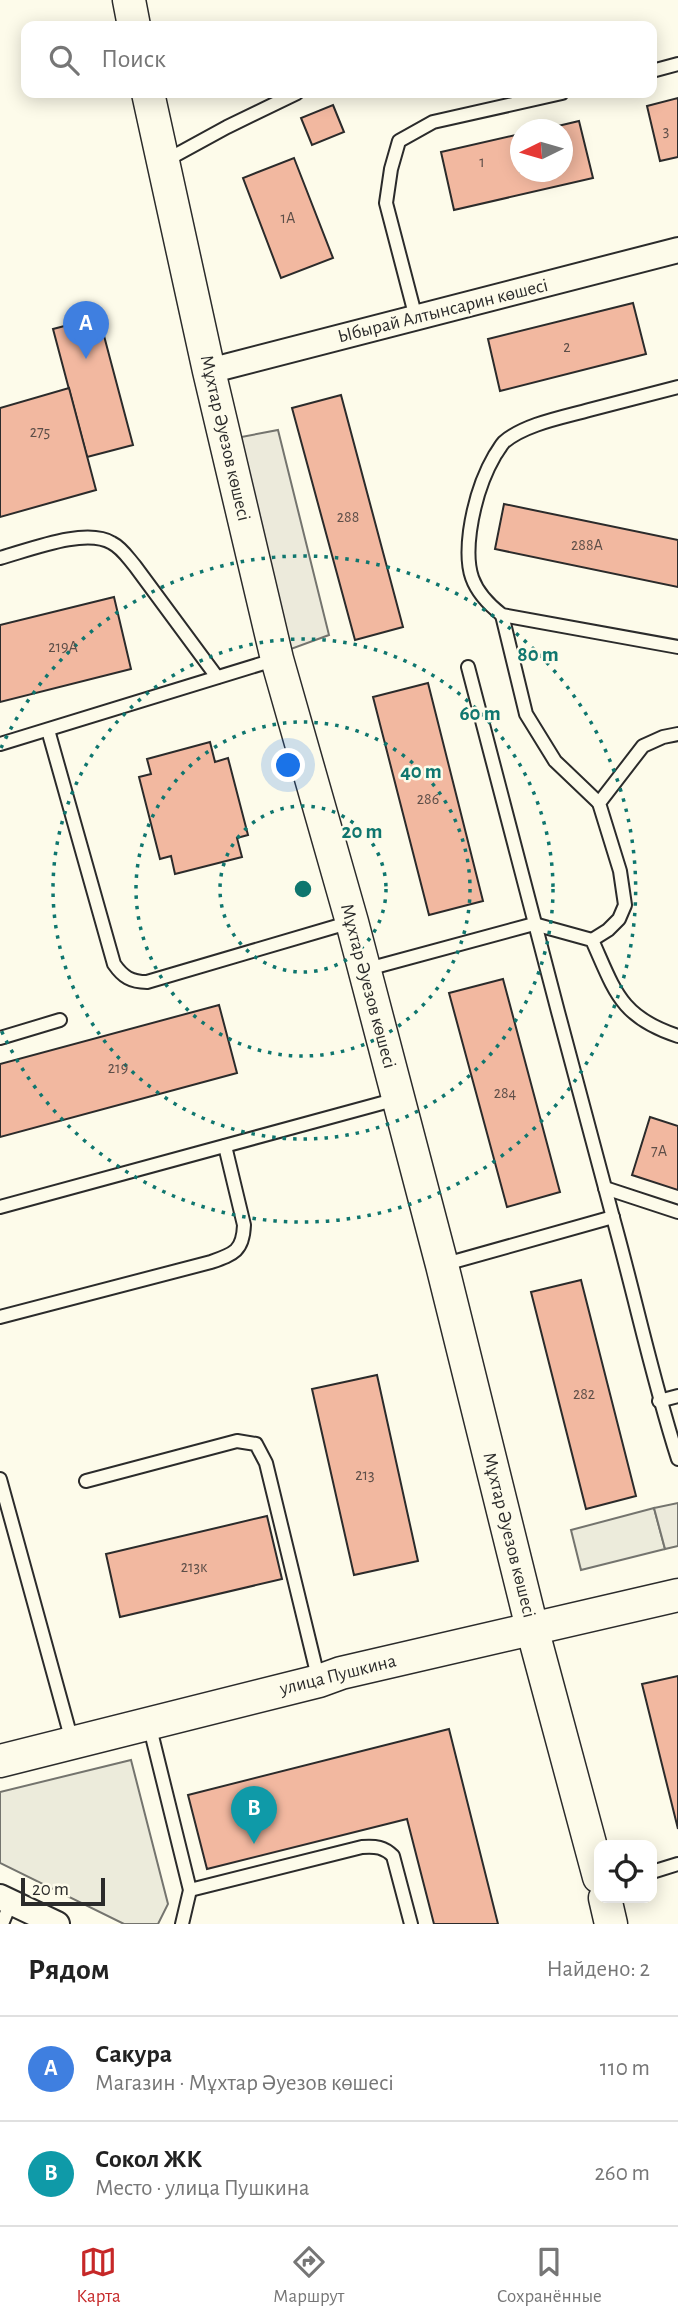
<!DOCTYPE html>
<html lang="ru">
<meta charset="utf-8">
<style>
:root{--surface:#fff;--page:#f6f6f6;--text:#222;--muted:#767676;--line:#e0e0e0;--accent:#c62828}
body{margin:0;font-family:"Alegreya Sans",sans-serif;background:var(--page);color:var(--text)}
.controls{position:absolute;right:21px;bottom:21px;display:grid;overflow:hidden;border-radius:14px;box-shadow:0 4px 18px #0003}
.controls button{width:63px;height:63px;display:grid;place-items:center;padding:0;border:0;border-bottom:2px solid var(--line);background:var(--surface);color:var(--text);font:35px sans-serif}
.compass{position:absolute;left:510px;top:119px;width:63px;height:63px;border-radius:50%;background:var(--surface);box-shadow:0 4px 18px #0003;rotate:265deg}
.scale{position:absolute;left:21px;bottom:18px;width:84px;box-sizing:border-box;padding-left:7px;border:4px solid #2b2b2b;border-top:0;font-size:19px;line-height:24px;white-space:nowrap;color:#2b2b2b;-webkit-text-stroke:5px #fdfbea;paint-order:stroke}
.you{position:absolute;left:289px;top:766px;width:24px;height:24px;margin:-18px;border:5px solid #fff;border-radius:50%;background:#1a73e8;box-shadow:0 0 0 10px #1a73e833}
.badge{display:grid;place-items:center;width:46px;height:46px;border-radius:50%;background:var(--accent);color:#fff;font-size:23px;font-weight:700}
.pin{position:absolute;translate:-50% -58px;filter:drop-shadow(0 2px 4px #0008)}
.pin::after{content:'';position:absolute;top:37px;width:24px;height:21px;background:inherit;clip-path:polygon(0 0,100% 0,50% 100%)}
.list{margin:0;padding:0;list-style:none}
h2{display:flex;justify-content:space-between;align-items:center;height:91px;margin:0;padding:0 28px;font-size:30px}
h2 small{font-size:23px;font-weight:400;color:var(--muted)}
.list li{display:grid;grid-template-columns:46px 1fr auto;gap:21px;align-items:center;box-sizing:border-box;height:105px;padding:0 28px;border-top:2px solid var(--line)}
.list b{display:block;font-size:26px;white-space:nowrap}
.list p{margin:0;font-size:23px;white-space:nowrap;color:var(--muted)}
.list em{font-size:23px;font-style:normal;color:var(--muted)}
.icon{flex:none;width:38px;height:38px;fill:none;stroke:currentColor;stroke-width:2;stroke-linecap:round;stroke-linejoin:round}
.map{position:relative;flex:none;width:678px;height:1924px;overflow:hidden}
.search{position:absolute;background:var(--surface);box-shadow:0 4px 18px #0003;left:21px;right:21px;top:21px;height:77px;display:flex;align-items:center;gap:18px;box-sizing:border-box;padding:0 24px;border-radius:14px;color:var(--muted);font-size:26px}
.sheet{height:301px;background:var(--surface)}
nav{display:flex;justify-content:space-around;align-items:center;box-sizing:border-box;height:98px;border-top:2px solid var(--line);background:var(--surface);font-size:19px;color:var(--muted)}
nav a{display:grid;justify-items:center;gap:4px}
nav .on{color:var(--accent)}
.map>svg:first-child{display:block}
</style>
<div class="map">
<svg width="678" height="1924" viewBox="0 0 678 1924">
<rect width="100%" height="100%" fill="#fdfbea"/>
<g fill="#ecebdb" stroke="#74746e" stroke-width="2">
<polygon points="654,1508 665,1549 581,1570 571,1530"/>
<polygon points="131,1760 168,1904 158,1924 124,1924 0,1863 0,1792"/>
</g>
<g fill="#eceadb" stroke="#74746e" stroke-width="2">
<polygon points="278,430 329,635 291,649 236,438"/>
<polygon points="678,1503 678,1546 665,1549 654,1508"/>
</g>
<g fill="#f2b8a0" stroke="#2b2b2b" stroke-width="2">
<polygon points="678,98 678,157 660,161 647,106"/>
<polygon points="333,105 344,132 312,145 301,118"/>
<polygon points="579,121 593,178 454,210 441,152 520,134 520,172 562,172 562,130 541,130"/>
<polygon points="294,158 333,258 281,278 243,178"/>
<polygon points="633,303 646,354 500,391 488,339"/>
<polygon points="99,317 133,445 87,457 53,329"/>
<polygon points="69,388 96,490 0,517 0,408"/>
<polygon points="341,395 403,627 355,640 292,408"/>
<polygon points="504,504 678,540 678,587 495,549"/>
<polygon points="114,597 131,669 0,702 0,625"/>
<polygon points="428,683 483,901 429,915 373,697"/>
<polygon points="210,742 215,762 228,758 248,835 237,838 242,857 175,874 171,856 160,859 139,777 151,774 147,759"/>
<polygon points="503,979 560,1192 507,1207 449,993"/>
<polygon points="219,1005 237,1073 0,1137 0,1064"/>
<polygon points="650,1117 678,1126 678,1190 632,1175"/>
<polygon points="581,1280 636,1496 586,1509 531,1292"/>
<polygon points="377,1375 418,1561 354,1575 312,1389"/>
<polygon points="267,1516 282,1579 120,1617 106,1554"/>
<polygon points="678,1676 678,1829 642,1684"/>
<polygon points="449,1729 498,1924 434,1924 407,1819 207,1869 188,1795"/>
</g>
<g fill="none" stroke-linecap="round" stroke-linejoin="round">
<defs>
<g id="service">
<polyline points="652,71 678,64"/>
<polyline points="163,162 227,127 297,93"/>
<polyline points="416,318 386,203 391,169 399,141 433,122 562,93"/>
<path d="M 678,387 C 648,395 619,402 589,410 C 564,417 525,424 504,442 C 501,445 498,451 495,455 C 481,479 474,503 470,531 C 465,569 470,590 502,615 L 678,647"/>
<path d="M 0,558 C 29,550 86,527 112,543 C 122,548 128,558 135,566 L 217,677"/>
<polyline points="502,615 526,714 555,761 599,803"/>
<path d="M 468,667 C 515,849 563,1032 612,1214 C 635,1296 652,1378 678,1459"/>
<path d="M 48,730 L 114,964 C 123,977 131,982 147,982 L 351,922"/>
<polyline points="0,744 277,659"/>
<polyline points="592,940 608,930 619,919 625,905 620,871 599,803 643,746 663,737 678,734"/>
<path d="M 364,970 L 534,924 L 592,940 C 615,991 620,1017 678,1036"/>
<polyline points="0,1038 60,1020"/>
<polyline points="605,1188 678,1212"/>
<polyline points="0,1207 397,1099"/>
<polyline points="442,1265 613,1217"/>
<path d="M 0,1317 L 211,1262 C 234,1254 243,1251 244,1225 L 225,1146"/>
<polyline points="659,1401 678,1396"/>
<polyline points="0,1479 72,1741"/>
<polyline points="86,1481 237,1441 256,1444 266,1463 319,1681"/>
<polyline points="149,1724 190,1890 182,1924"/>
<polyline points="652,1872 678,1864"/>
<path d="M 190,1890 L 362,1847 C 376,1846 384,1847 393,1856 L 411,1924"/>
<polyline points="2,1924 11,1902"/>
</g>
<g id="minor">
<polyline points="209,371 678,250"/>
<polyline points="0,1897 57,1924"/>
</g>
<g id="tertiary">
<polyline points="129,0 134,26"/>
<polyline points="148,93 209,371 277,659 352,922 442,1265 532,1628 599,1877"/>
<polyline points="0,1761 319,1681 341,1673 678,1595"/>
<polyline points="605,1898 611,1924"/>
</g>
</defs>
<use href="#service" stroke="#2b2b2b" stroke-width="16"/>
<use href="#minor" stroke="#2b2b2b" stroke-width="28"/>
<use href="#tertiary" stroke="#2b2b2b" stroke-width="35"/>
<use href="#service" stroke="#fdfbea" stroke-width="12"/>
<use href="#minor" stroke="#fdfbea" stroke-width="24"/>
<use href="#tertiary" stroke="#fdfbea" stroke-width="32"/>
</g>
<g fill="none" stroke="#0f766e" stroke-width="3.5" stroke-dasharray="3.5 7">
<circle cx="303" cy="889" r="83"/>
<circle cx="303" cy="889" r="167"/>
<circle cx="303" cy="889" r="250"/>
<path d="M1 748A333 333 0 1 1 1 1030"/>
</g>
<g text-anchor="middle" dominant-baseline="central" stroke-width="5" stroke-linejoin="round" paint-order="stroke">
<g font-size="16" fill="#5d4e48">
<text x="666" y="131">3</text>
<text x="482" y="162">1</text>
<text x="288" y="218">1А</text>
<text x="567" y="347">2</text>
<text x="40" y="432">275</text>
<text x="348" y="517">288</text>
<text x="587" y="545">288А</text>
<text x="63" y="647">219А</text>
<text x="428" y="799">286</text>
<text x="118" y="1068">219</text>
<text x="505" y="1093">284</text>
<text x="659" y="1151">7А</text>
<text x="584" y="1394">282</text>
<text x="365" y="1475">213</text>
<text x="194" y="1567">213к</text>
</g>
<g font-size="19" fill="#2b2b2b" stroke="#fdfbea">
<text transform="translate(443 311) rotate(-14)">Ыбырай Алтынсарин көшесі</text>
<text transform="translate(225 438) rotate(77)">Мұхтар Әуезов көшесі</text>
<text transform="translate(368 986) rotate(75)">Мұхтар Әуезов көшесі</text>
<text transform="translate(509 1535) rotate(76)">Мұхтар Әуезов көшесі</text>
<text transform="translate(338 1675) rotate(-14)">улица Пушкина</text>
</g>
</g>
<circle cx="303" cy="889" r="10" fill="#0f766e" stroke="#fdfbea" stroke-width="3.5"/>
<g font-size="21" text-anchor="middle" font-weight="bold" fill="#0f766e" stroke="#fdfbea" stroke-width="5" stroke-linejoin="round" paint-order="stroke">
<text x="538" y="661">80 m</text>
<text x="480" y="720">60 m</text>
<text x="421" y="778">40 m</text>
<text x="362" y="838">20 m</text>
</g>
</svg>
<div class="controls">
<button><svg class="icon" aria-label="locate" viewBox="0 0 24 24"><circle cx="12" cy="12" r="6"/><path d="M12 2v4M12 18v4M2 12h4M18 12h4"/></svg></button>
</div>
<svg class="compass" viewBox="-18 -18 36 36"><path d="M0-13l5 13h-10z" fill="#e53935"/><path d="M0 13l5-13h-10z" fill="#767676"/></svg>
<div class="scale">20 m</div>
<div class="you"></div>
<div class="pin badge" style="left:86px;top:359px;background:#3f7fe0">A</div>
<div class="pin badge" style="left:254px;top:1844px;background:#0f9aa8">B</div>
<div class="search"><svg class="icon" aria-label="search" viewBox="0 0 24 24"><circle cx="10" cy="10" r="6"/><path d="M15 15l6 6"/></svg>Поиск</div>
</div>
<section class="sheet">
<h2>Рядом<small>Найдено: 2</small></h2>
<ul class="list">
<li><span class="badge" style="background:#3f7fe0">A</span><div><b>Сакура</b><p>Магазин · Мұхтар Әуезов көшесі</p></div><em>110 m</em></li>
<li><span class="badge" style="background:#0f9aa8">B</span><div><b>Сокол ЖК</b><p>Место · улица Пушкина</p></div><em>260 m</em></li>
</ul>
</section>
<nav>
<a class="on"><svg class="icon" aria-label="map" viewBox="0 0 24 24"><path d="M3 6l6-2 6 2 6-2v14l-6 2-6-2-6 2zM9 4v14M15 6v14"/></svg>Карта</a>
<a><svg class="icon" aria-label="directions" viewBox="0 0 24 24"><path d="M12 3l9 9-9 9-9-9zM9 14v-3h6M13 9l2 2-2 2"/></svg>Маршрут</a>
<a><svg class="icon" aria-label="saved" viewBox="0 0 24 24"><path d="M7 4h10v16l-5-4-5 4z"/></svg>Сохранённые</a>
</nav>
